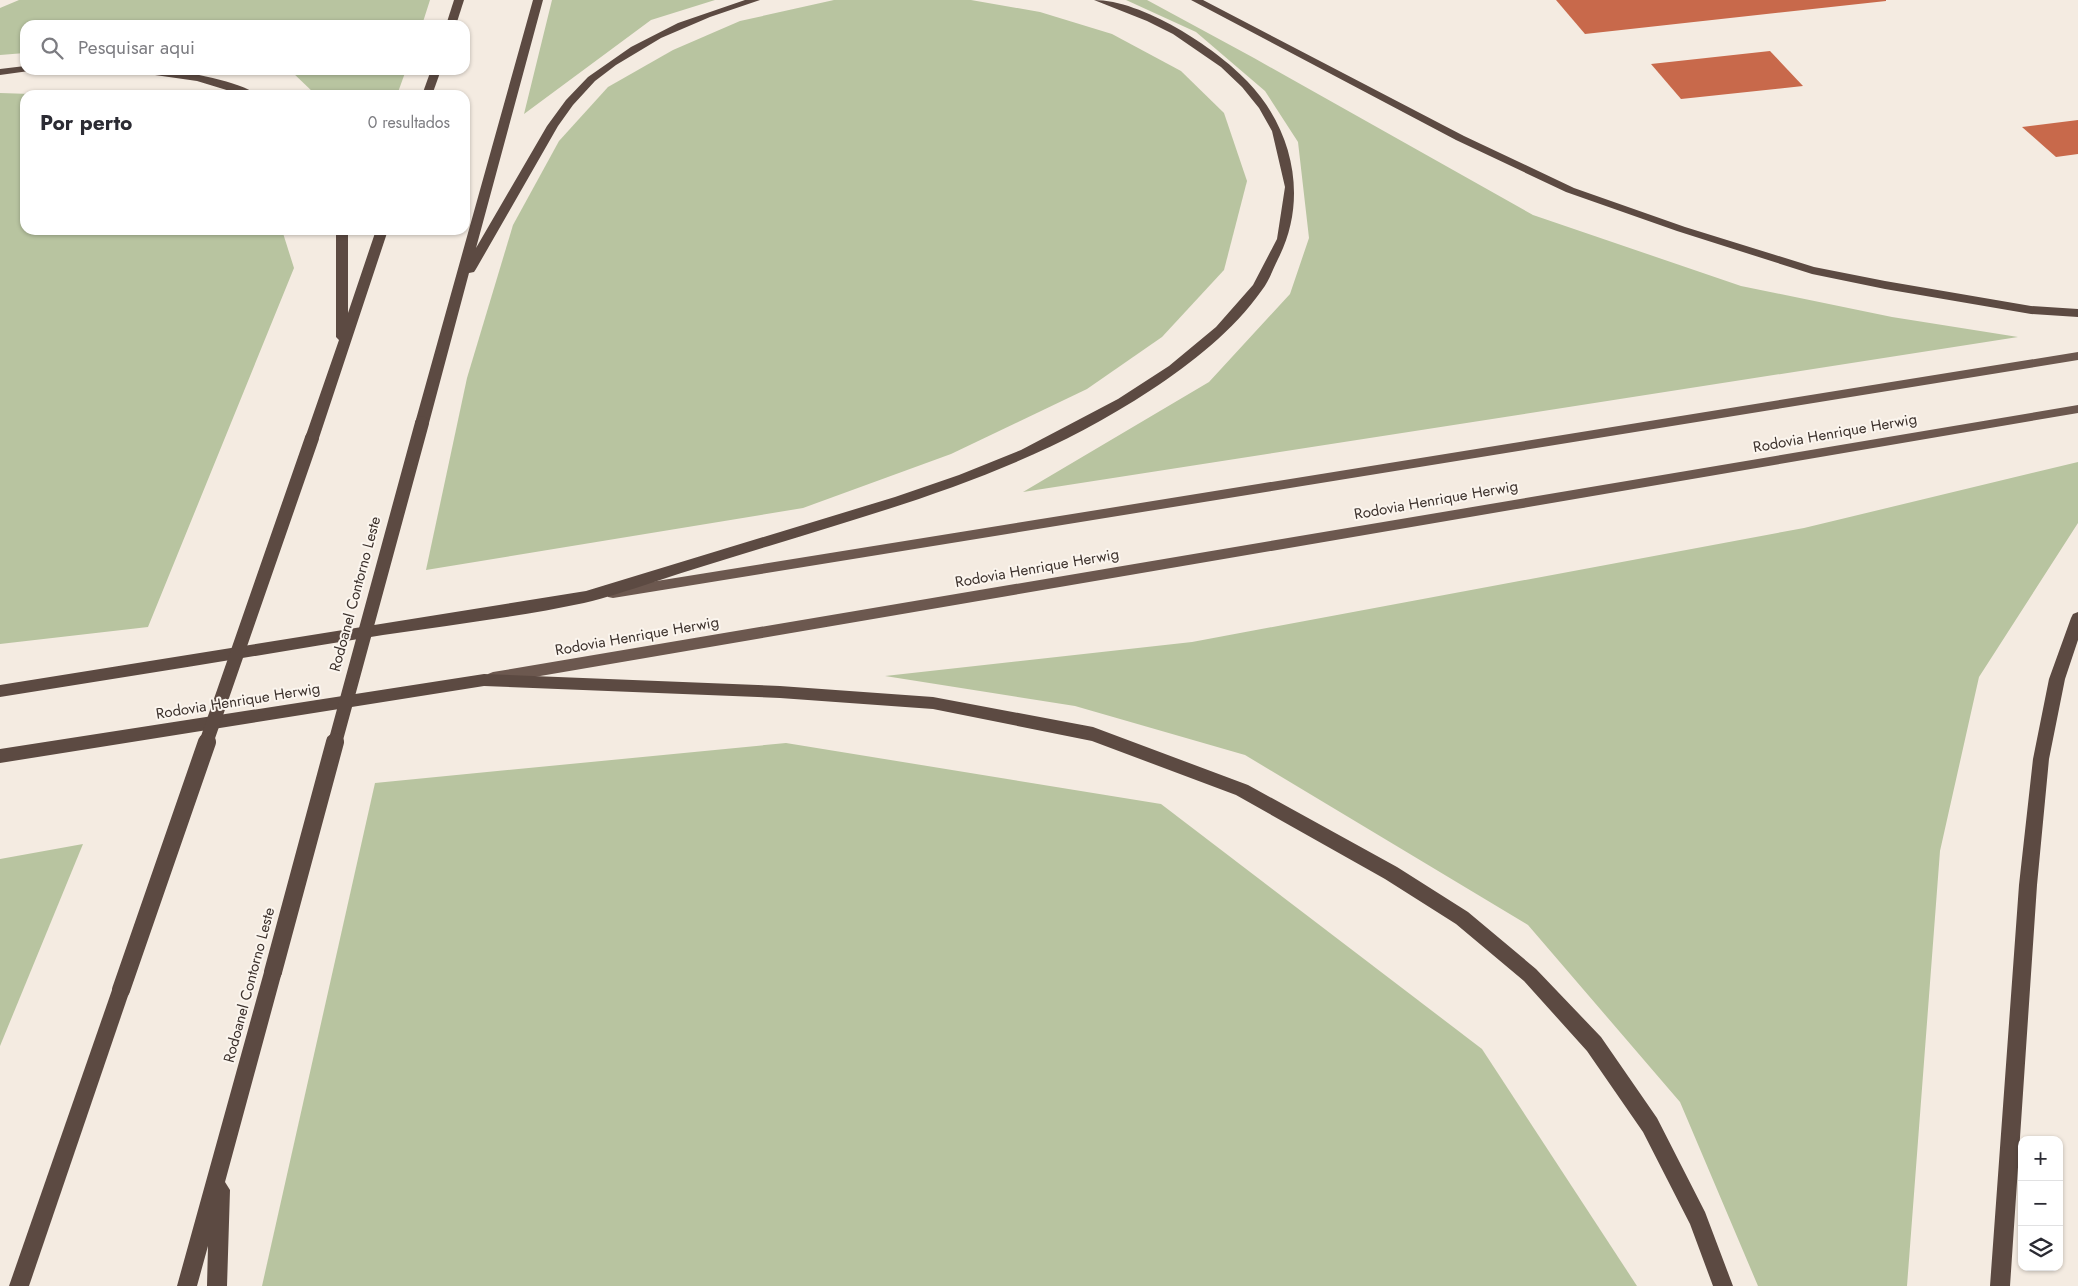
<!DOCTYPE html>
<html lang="pt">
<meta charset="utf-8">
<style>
:root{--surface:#fff;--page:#f2f2f3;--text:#2b2b33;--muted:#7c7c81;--line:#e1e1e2}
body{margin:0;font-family:Jost,sans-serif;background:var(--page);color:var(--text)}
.controls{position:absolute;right:15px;bottom:15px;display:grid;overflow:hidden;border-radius:10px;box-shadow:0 1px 4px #0004}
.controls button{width:45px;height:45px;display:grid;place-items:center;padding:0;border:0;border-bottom:1px solid var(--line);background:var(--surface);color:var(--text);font:25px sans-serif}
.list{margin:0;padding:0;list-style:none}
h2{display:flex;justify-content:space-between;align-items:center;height:65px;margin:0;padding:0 20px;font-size:21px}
h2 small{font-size:16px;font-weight:400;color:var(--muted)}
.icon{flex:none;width:28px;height:28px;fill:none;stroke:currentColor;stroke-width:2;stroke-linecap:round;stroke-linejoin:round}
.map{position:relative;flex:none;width:2078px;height:1286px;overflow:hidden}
.search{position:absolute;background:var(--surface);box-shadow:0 1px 4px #0004;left:20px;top:20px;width:450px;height:55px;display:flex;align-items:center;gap:12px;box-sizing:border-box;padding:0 18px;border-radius:15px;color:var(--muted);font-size:19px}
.panel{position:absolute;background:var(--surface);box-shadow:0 1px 4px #0004;left:20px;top:90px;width:450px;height:145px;border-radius:15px}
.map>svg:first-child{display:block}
</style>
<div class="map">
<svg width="2078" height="1286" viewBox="0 0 2078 1286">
<rect width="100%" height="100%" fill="#f4ebe1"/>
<g fill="#b8c4a0">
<polygon points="19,0 430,0 422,25 25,25 25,53 0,55 0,8"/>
<polygon points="552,0 715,0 651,20 524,114"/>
<polygon points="834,0 971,0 1040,12 1112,34 1181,71 1224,113 1247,181 1224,270 1162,337 1087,389 951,454 803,508 426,570 467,378 513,225 559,141 608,87 673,50 740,21"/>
<polygon points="1126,0 1147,0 1254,58 1533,215 1741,286 1892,317 2018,337 1023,492 1209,382 1290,294 1309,238 1298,142 1265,91 1196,32"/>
<polygon points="290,70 406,70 397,95 316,95"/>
<polygon points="0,93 62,95 25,95 25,230 282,230 294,268 148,627 0,644"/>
<polygon points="2078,462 2078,523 1979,677 1940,851 1907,1286 1758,1286 1680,1102 1528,925 1245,755 1075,706 885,676 1192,642 1804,528"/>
<polygon points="786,743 1161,804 1482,1049 1637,1286 262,1286 375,783"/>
<polygon points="83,844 0,1046 0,859"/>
</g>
<g fill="#c8694b">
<polygon points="1556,0 1886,0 1886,1 1585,34"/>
<polygon points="1770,51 1803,86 1681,99 1651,64"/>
<polygon points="2078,120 2078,154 2056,157 2022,127"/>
</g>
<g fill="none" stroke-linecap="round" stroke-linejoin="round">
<g fill="#6c584f" fill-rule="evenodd">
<polygon points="2078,352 2078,360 613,598 608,597 606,593 608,589 613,588"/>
<polygon points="2078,405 2078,413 493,684 488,682 486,678 488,674 493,672"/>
</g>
<g fill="#5c4a42" fill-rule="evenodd">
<polygon points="454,0 464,0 456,25 446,25"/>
<polygon points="533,0 543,0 476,248 547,126 566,100 588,77 631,47 678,23 745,0 760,0 710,17 661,38 616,65 595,81 573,105 558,126 476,269 474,272 469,273 429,423 427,426 417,426 415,423"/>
<path d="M 1094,0 C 1142,0 1215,47 1247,81 C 1293,128 1309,199 1278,259 C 1273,269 1269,281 1262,290 C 1233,331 1192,363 1151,390 C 1030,470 905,504 769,546 C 729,558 690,570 651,583 C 629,590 606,598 584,603 C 518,617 450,625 383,635 C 255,656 128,677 0,697 L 0,685 L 586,591 L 895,497 L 959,475 L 1021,450 L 1118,399 L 1169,366 L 1216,327 L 1253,285 L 1277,239 L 1285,187 L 1272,131 L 1259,108 L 1242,87 L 1221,67 L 1173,34 L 1147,21 Z"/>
<polygon points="1191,0 1203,0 1464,136 1574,188 1685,227 1814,267 1885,281 2031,306 2078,309 2078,317 2031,314 1885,289 1812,274 1677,231 1566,192 1456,140"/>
<polygon points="25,66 25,70 29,71 0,75 0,69"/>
<path d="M 136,70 C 146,70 157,69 167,70 C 185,71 245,83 257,95 L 243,95 L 197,81 L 141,73 Z"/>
<polygon points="431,70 441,70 432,95 422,95"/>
<polygon points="336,230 348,230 348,313 376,230 388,230 319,438 317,441 307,441 305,438 339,340 336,337"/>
<polygon points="2078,612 2078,640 2065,679 2049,759 2037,885 2010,1286 1990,1286 2019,885 2033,759 2049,679 2071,618 2073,614"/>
<polygon points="484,674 780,686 933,697 1093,727 1248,785 1397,867 1468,912 1536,969 1601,1037 1657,1118 1705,1212 1733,1286 1713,1286 1690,1224 1643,1132 1587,1051 1524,981 1456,924 1385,879 1236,795 1092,741 933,709 780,698 484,686 0,763 0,749"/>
<polygon points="273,963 279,966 282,972 225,1182 230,1190 227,1286 207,1286 208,1246 197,1286 177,1286 264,972 267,966"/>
<polygon points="121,981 127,984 130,990 29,1286 9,1286 112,990 115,984"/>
</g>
<g stroke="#5c4a42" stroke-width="14">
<polyline points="206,743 312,438"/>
<polyline points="335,743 422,423"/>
</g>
<g stroke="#5c4a42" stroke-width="18">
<polyline points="273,972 335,742"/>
<polyline points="121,990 207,742"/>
</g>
</g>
<g text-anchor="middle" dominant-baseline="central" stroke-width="4" stroke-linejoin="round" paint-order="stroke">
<g font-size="15" fill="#3b302b" stroke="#fbf5ee">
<text transform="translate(1835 433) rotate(-10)">Rodovia Henrique Herwig</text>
<text transform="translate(1436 500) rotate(-10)">Rodovia Henrique Herwig</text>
<text transform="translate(1037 568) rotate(-10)">Rodovia Henrique Herwig</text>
<text transform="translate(355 594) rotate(-75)">Rodoanel Contorno Leste</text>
<text transform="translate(637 636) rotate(-10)">Rodovia Henrique Herwig</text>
<text transform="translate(238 701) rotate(-9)">Rodovia Henrique Herwig</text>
<text transform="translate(249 985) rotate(-75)">Rodoanel Contorno Leste</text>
</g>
</g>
</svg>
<div class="controls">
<button>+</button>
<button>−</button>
<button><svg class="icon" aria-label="layers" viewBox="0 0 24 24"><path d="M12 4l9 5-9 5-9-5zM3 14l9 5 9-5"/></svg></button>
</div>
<div class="search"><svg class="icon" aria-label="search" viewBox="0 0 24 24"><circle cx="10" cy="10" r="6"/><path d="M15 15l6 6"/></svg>Pesquisar aqui</div>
<section class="panel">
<h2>Por perto<small>0 resultados</small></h2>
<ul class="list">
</ul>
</section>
</div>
